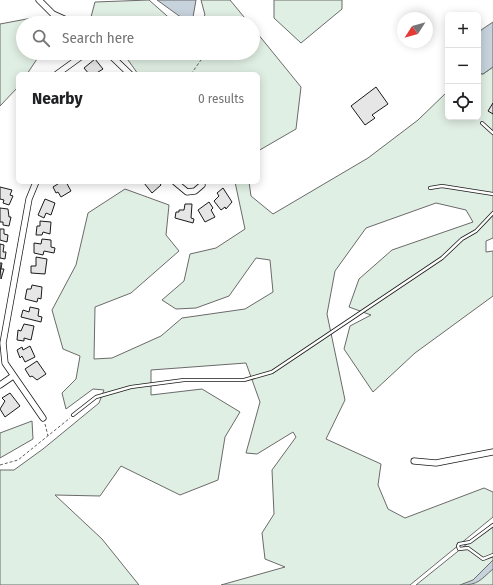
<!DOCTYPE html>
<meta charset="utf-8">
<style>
:root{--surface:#fff;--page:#f6f6f6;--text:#202124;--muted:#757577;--line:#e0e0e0}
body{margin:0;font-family:"Fira Sans Condensed",sans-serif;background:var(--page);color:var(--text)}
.controls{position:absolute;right:12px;top:12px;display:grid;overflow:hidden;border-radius:6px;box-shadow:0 2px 10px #0003}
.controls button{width:36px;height:36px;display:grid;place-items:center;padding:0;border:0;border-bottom:1px solid var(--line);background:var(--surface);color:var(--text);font:20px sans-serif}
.compass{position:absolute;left:397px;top:12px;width:36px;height:36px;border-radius:50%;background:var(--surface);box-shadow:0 2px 10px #0003;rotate:234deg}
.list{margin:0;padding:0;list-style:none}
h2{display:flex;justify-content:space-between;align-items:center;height:52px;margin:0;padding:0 16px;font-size:17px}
h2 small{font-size:13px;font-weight:400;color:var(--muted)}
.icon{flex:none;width:22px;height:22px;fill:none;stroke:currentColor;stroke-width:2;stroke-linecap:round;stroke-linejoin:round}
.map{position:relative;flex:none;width:493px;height:585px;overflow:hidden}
.search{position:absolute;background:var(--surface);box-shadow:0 2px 10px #0003;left:16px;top:16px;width:244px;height:44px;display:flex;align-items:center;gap:10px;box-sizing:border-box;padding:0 14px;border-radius:22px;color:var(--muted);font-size:15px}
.panel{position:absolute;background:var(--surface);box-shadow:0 2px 10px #0003;left:16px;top:72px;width:244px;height:112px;border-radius:6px}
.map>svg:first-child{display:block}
</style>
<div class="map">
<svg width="493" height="585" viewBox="0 0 493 585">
<rect width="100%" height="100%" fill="#fff"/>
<g fill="#e0efe3" stroke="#6a6a6a">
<polygon points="149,0 175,23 96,23 91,17 95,2"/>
<polygon points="201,0 230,0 249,23 198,23 205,15"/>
<polygon points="274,0 342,0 342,9 301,43 274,18"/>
<polygon points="32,18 36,23 23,23 23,53 41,53 27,74 18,74 18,87 0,106 0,24"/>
<polygon points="253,28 301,87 296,129 258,151 258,74 138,74 123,53 253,53"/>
<polygon points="493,67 493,238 486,241 486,252 493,251 493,296 415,353 373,392 344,349 350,326 371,315 349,307 359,279 392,250 473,222 466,210 436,203 366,228 335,271 327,314 345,400 326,439 381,464 378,485 388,509 405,518 484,488 493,492 493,517 410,585 221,585 285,567 265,559 262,533 274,514 272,470 296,437 293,432 257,454 246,453 260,402 246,363 151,370 151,395 202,389 240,412 225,437 218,480 180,495 121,466 100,496 55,495 102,539 139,585 0,585 0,470 14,470 43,449 99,403 104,390 93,389 66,409 62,393 76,379 80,356 63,349 52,310 76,265 88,213 125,189 169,205 166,235 179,251 131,293 95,307 94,359 112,358 161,336 182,318 245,309 273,292 270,260 256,258 229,296 196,308 176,309 162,300 184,281 190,254 216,248 245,229 235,182 249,182 251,196 273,214 368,158 418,120 448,91 448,117 478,117 478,73 483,74"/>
<polygon points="32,421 33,439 0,458 0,433"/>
<polygon points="493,523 493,585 416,585"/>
</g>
<g fill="#c6d2dc" stroke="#6a6a6a">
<polygon points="157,0 196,0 192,23 189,23"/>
<polygon points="493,22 493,67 483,74 478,73 478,40 481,30"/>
<path d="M 493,560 L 493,569 C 480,580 479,585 460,585 L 473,580 Z"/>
</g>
<g fill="#e6e6e6" stroke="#1a1a1a">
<polygon points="95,59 103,69 95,74 89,74 84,68"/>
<polygon points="376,87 388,104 372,115 375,118 365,125 351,106"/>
<polygon points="493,103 493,114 488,111"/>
<polygon points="61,182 62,183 66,182 71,191 61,197 58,192 56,193 53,187"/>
<polygon points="145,182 159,182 161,185 152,193 144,183"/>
<polygon points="0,187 12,190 10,195 13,196 9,205 3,203 4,200 0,199"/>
<polygon points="223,188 232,202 226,209 225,207 221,210 214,201 219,196 217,193"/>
<polygon points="45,199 55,203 51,215 46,213 44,218 38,215"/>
<polygon points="209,202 213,208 211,210 215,217 205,222 198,210"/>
<polygon points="185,204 192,204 191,218 194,219 193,223 175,218 176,212 179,212 179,210 184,210"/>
<polygon points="0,208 8,209 9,217 11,217 9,226 3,225 3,222 0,222"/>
<polygon points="40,221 51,222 50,234 43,232 42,235 36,235 37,226 40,226"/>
<polygon points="0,229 4,229 4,234 8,235 7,242 0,240"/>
<polygon points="42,239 51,240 51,247 55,248 54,253 44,251 43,255 34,253 34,243 41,244"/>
<polygon points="0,244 4,245 3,252 6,252 5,259 0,258"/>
<polygon points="36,257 47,259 45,274 31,273 31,266 36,266"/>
<polygon points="0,263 2,263 1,269 4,269 1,279"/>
<polygon points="32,285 42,287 41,299 38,298 37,302 25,299 27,289 31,289"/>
<polygon points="30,307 39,309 38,316 42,317 41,322 21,317 23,310 29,312"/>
<polygon points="24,324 34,326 31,340 24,338 24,341 17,340 18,330 21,331"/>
<polygon points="30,346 35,357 25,362 22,356 20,358 17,350 22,347 23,350"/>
<polygon points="37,361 46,374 37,380 32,376 30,377 25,369"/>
<polygon points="10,393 20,406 5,417 0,409 5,401 2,398"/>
</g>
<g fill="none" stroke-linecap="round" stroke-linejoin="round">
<defs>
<g id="service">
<polyline points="482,123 493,133"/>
<polyline points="430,188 442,186 493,194"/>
<polyline points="73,415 96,397 131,387 184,380 244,380 272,372 442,258 462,239 476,231 493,213"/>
<polyline points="493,525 470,542 459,544 458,546 459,549 468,548 483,559 493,555"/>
</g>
<g id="minor">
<polyline points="39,0 53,14 73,23"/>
<polyline points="108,53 130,74"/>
<polyline points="57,74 86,53"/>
<polyline points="36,182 29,199 3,343 5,363 43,418"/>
<polyline points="175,182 187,192 195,191 202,185"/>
<polyline points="0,385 13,376"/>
<polyline points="414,461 436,463 493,452"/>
</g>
</defs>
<use href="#service" stroke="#1a1a1a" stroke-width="4"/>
<use href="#minor" stroke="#1a1a1a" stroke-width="7"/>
<g stroke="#5f5f5f" stroke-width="1" stroke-dasharray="3 2" stroke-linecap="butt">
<polyline points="231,23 233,20"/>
<polyline points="191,74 206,53"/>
<polyline points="45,424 48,436"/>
<polyline points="0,465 18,460 70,418"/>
</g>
<use href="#service" stroke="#fff" stroke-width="2.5"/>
<use href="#minor" stroke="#fff" stroke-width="5.5"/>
</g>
</svg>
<div class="controls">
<button>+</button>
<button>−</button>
<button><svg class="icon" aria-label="locate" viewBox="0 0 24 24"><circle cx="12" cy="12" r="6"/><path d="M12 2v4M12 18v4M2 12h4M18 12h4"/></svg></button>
</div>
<svg class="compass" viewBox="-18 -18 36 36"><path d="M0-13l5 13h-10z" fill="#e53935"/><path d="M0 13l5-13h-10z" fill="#757577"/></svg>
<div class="search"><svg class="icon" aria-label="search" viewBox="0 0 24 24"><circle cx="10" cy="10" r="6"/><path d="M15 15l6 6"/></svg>Search here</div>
<section class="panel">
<h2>Nearby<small>0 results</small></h2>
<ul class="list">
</ul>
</section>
</div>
